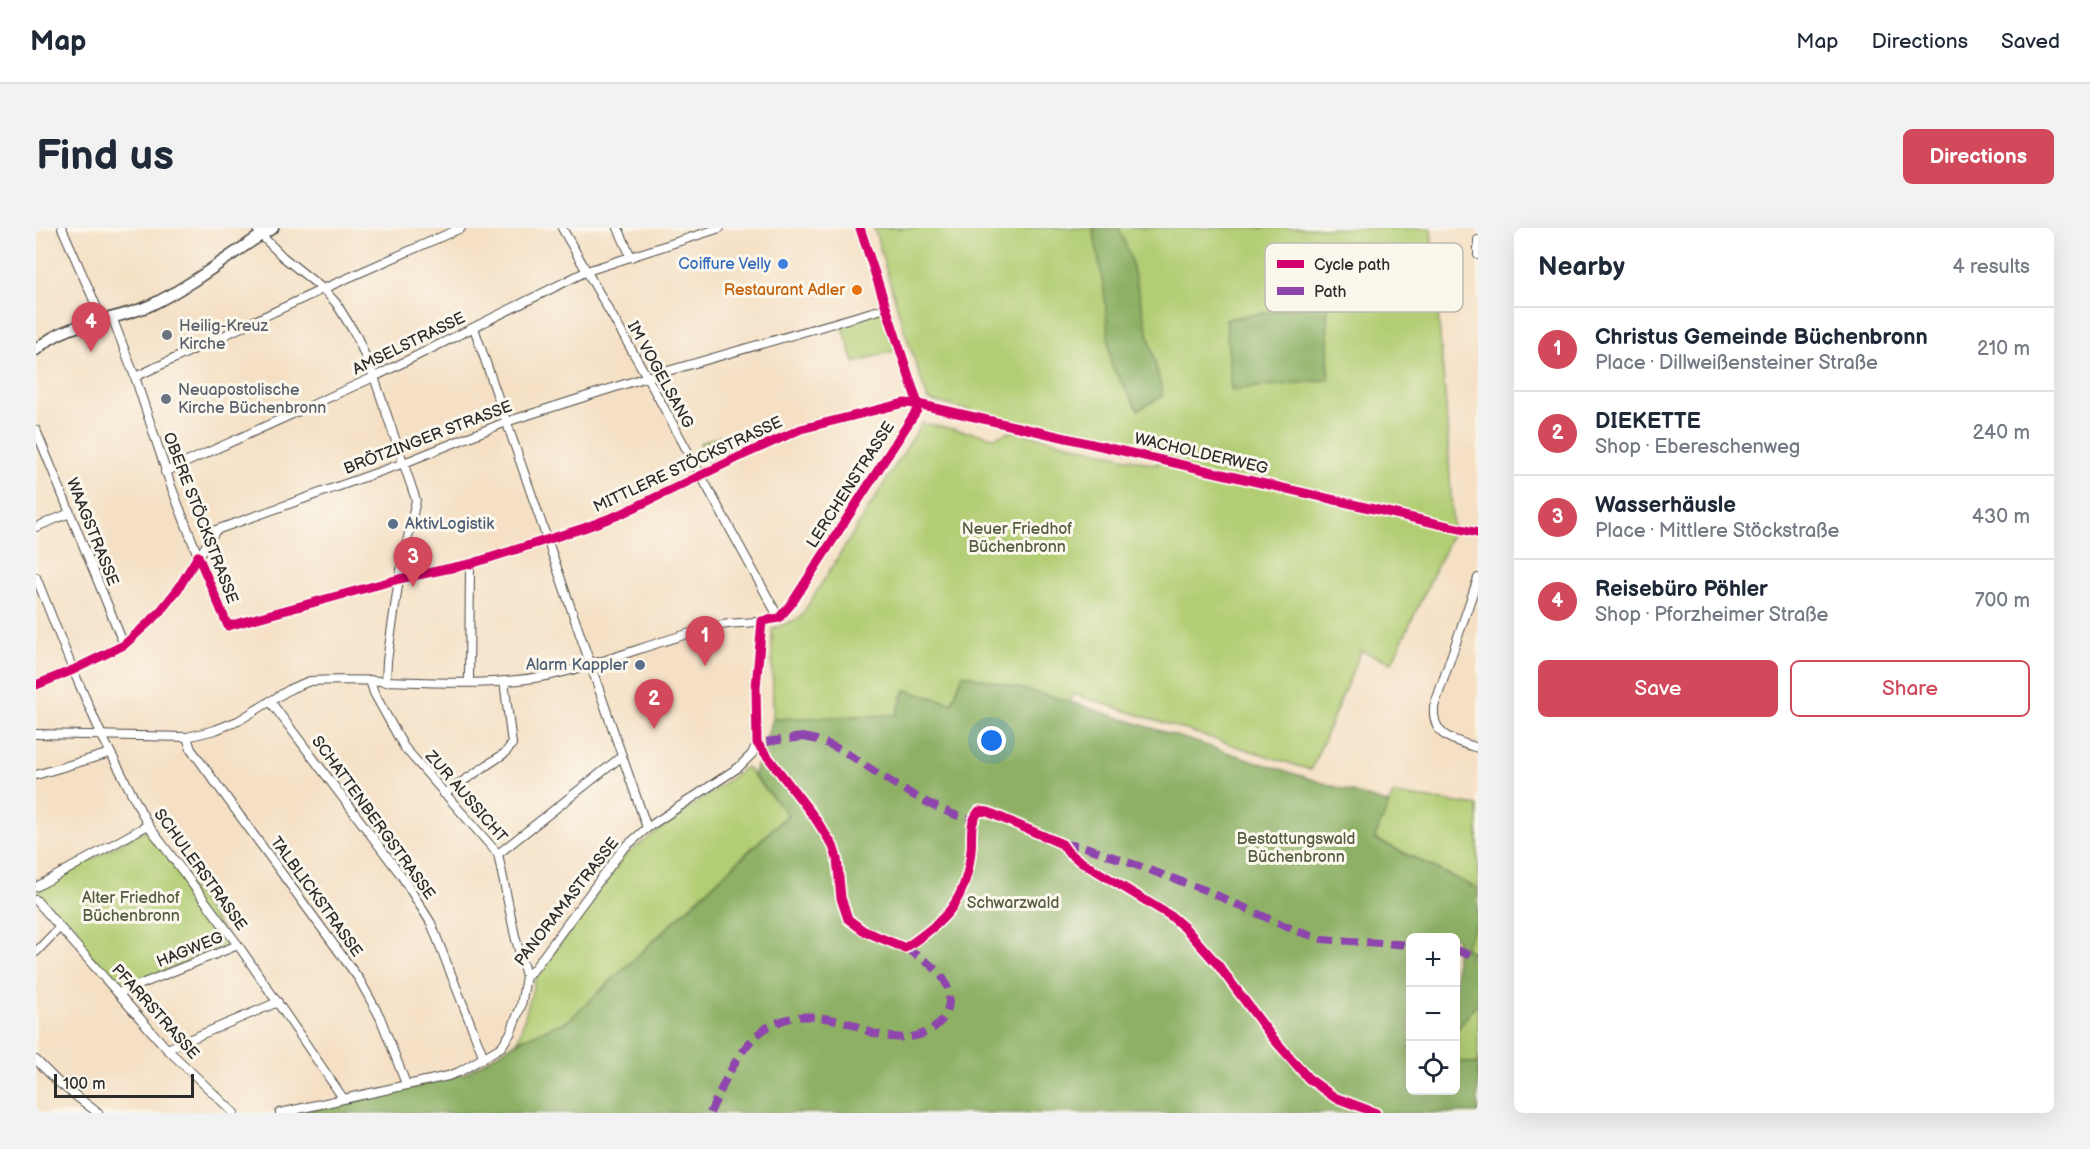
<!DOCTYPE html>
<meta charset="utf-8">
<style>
:root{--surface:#fff;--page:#f2f2f3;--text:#1f2937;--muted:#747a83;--line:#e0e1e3;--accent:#d1495b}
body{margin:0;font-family:"Balsamiq Sans",sans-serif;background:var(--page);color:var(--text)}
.controls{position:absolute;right:18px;bottom:18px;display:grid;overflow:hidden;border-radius:9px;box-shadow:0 6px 24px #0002}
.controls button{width:54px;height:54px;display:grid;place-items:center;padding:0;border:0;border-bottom:2px solid var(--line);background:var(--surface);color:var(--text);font:30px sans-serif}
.scale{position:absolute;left:18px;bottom:15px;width:140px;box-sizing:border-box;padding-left:6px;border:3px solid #2b2b2b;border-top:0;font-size:16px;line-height:21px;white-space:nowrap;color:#2b2b2b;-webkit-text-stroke:4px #fbf7ec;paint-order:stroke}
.you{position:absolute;left:956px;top:513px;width:21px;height:21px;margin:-15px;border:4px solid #fff;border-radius:50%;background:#1a73e8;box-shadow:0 0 0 9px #1a73e833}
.badge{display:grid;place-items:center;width:39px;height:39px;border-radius:50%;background:var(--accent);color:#fff;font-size:20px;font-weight:700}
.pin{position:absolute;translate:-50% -50px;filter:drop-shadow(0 2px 3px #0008)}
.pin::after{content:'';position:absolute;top:32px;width:21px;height:18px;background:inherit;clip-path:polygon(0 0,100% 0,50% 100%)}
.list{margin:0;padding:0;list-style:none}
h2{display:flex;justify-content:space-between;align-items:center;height:78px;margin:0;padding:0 24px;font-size:26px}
h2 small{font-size:20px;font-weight:400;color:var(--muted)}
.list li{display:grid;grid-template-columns:39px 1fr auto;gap:18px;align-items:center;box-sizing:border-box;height:84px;padding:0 24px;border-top:2px solid var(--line)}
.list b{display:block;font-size:22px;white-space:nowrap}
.list p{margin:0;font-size:20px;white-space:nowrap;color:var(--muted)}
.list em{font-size:20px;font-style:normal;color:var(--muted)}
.actions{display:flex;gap:12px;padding:18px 24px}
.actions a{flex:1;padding:14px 0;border:2px solid var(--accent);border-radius:9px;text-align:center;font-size:21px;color:var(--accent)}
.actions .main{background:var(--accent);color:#fff}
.icon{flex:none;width:33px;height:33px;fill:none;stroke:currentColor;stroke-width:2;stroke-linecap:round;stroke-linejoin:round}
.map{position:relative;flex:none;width:1442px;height:885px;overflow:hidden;border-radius:9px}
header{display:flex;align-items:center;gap:36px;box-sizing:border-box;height:84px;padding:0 30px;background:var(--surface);border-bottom:2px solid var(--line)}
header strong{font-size:28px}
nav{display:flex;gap:33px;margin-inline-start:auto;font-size:21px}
.intro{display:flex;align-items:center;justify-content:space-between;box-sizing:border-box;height:144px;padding:0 36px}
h1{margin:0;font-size:42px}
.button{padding:15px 27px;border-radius:9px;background:var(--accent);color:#fff;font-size:21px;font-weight:700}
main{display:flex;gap:36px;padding:0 36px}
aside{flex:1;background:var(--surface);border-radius:9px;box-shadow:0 6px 24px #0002}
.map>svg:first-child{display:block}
</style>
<header>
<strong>Map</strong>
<nav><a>Map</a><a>Directions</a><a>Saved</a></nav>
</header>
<div class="intro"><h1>Find us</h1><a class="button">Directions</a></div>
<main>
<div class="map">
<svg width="1442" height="885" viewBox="0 0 1442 885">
<rect width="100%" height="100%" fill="#fbf7ec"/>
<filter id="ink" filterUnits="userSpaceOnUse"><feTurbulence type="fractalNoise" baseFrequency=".0167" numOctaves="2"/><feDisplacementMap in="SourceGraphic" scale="12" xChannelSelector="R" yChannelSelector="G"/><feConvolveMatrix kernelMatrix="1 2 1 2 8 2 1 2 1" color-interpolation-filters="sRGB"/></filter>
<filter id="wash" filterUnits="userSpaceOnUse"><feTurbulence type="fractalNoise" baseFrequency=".008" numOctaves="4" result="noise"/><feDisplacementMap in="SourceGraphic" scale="24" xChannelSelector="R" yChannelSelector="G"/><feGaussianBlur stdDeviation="1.35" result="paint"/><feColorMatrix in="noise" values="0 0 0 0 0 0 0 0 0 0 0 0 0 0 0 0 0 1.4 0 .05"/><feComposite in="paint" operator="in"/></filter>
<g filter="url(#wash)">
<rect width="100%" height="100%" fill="#f5e0c5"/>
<g fill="#b2cd73" stroke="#6e7c4f" stroke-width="1.5">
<polygon points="838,0 1395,0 1410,179 1417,304 1356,434 1325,423 1275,542 1037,466 1032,480 1328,620 1420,710 1374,710 927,447 916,475 869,462 860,487 737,491 736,401 764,390 886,195 958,209 977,203 1121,237 1123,229 892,172 865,92"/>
<polygon points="850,80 864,121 818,135 805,93"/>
<polygon points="684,208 690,223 670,231 664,215"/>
<polygon points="710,539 752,586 533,792 482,813 500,749 589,627"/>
<polygon points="1357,566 1442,578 1442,661 1338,610"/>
<polygon points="111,600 197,716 83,761 0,663"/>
<polygon points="1442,692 1442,727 1428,720"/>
<polygon points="1442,774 1442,836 1420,833 1420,803"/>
</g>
<g fill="#8db065" stroke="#5c6e48" stroke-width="1.5">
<polygon points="1057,0 1083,0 1094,28 1127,168 1102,182 1075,137 1068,62"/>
<polygon points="1291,75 1293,152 1195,162 1190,91"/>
<polygon points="927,446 1025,471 1353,576 1338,611 1442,661 1442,692 1428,720 1442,727 1442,774 1420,803 1420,710 1374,710 1374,862 1420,862 1420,833 1442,836 1442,885 255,885 372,860 430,845 482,813 533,792 752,587 717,547 737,491 860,487 869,462 916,475"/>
</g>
</g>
<g filter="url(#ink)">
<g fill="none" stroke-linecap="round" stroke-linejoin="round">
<defs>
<g id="minor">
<polyline points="26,0 66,91"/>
<polyline points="220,0 225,7 247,29 287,61 300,75 321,109 338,149 380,272 363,351 351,433 350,454"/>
<polyline points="526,0 611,149 743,390"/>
<polyline points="582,0 595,29"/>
<polyline points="1442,12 1442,27"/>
<polyline points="76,89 99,149 135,258 162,328 192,398 363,351 434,336 548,300 585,286 705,228 765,201 868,175 882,176 1442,305"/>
<polyline points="438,100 611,600"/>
<polyline points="99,149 287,61 425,0"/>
<polyline points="0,202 88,417"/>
<polyline points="129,244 338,149 551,43 684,0"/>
<polyline points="0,299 34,285"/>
<polyline points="0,349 37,442 66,508 112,597 202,717 307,870"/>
<path d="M 1442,350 L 1398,479 C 1396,510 1418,512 1442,520"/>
<polyline points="334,452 338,465 368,519 462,626 479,708 490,748"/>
<polyline points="433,454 434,336"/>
<polyline points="0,457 37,442 88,417 122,386 142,361 180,302 368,235 470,194 611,149 850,80"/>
<polyline points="234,473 365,647 395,695 448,830"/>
<path d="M 0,506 L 151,509 L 179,502 L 202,493 L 256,460 L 274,453 C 354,449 436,463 515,447 C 571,435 625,411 681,398 C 712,390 734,403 756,375 L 881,182 L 882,176 L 824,0"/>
<polyline points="151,509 155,521 323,751 344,789 370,856"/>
<polyline points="0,547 74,525"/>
<polyline points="408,566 469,525 476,516 468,453"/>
<polyline points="462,626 585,529"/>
<polyline points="0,659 112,597"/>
<polyline points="0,672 131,821 198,885"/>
<polyline points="0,724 24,699"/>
<polyline points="83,765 202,717"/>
<polyline points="131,821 242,774"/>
<polyline points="0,832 22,854 62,885"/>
<polyline points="244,885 412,848 423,844 465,819 474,806 485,778 490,748 498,741 586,622 611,600 703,539 716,526 721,515 720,459 726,393"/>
</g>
<path id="secondary" d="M 0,122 C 31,92 78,94 115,77 C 159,56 196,24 237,0"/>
</defs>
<use href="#minor" stroke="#494642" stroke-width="10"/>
<use href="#secondary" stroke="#494642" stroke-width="13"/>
<use href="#minor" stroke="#fff" stroke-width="8"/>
<use href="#secondary" stroke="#fff" stroke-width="10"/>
<g stroke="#8e44ad" stroke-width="8" stroke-dasharray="15 8" stroke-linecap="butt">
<path d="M 767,509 C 801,514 824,535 852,552 C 878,568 907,585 936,592 C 936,633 931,674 896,702 C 888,709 878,714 869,720 C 851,712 825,707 812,691 C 797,671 807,641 797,619 C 779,581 747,548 721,515 Z"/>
<polyline points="1026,616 1047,618 1169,662 1258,702 1286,711 1374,717"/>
<polyline points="1420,722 1442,730"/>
<path d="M 674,885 C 687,857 706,810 736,797 C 750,790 765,787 780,789 C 792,790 805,793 816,796 C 823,799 830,803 837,805 C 860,812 888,813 905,793 C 909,788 913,780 913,773 C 915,745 889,733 869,720"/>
</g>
<defs>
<g id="cycleway">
<path d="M 824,0 L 882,176 L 881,182 L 756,375 L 743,390 L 726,393 L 720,459 L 721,515 L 779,590 L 797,618 L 801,630 L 805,670 L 812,691 L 828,703 L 869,720 C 909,693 930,674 935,623 C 937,607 932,597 943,583 L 952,584 L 1026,616 L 1032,624 L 1044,633 L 1135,688 L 1150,701 L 1182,737 L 1236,809 L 1272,850 L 1298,869 L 1340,885"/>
<polyline points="162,328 192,398 363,351 434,336 548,300 585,286 705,228 765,201 868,175 882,176 1442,305"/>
<polyline points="0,457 37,442 88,417 122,386 142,361 162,328"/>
</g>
</defs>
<use href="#cycleway" stroke="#fbf7ec" stroke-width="13"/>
<use href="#cycleway" stroke="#d6006c" stroke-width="9"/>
</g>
</g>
<circle fill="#3f7fe0" stroke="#fbf7ec" stroke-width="2" cx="747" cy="36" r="6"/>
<circle fill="#e8710a" stroke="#fbf7ec" stroke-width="2" cx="821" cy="62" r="6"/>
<g fill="#6b7280" stroke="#fbf7ec" stroke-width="2">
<circle cx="131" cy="107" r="6"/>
<circle cx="130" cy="171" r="6"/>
</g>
<g fill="#5c6f8a" stroke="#fbf7ec" stroke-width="2">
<circle cx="357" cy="296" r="6"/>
<circle cx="604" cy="437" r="6"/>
</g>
<g text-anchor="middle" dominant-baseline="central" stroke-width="6" stroke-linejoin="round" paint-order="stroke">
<g font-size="16" fill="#366cbe" stroke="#fbf7ec" text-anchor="end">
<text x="735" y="36">Coiffure Velly</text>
</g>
<g font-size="16" fill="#c56008" stroke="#fbf7ec" text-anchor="end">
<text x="809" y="62">Restaurant Adler</text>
</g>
<g font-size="16" fill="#5b616d" stroke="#fbf7ec" text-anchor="start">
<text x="143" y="98">Heilig-Kreuz<tspan x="143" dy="18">Kirche</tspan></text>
<text x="142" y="162">Neuapostolische<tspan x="142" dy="18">Kirche Büchenbronn</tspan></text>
</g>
<g font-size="16" fill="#2b2b2b" stroke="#fbf7ec">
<text transform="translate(373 116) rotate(-26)">AMSELSTRASSE</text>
<text transform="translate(624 147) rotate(61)">IM VOGELSANG</text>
<text transform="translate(392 210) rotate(-21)">BRÖTZINGER STRASSE</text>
<text transform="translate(1165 226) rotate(13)">WACHOLDERWEG</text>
<text transform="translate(652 237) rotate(-25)">MITTLERE STÖCKSTRASSE</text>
<text transform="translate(815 257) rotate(-57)">LERCHENSTRASSE</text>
<text transform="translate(164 290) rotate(69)">OBERE STÖCKSTRASSE</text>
<text transform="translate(56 304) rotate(68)">WAAGSTRASSE</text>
<text transform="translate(430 569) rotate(49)">ZUR AUSSICHT</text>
<text transform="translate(337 590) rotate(54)">SCHATTENBERGSTRASSE</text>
<text transform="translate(164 642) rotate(54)">SCHULERSTRASSE</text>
<text transform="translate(280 669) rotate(54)">TALBLICKSTRASSE</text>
<text transform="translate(531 674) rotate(-52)">PANORAMASTRASSE</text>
<text transform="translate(154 722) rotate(-22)">HAGWEG</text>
<text transform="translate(119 784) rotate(48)">PFARRSTRASSE</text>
</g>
<g font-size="16" fill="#4e5e75" stroke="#fbf7ec" text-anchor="start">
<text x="369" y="296">AktivLogistik</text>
<text x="592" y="437" text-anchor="end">Alarm Kappler</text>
</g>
<g font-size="16" fill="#545c41" stroke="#fbf7ec">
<text x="981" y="301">Neuer Friedhof<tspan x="981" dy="18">Büchenbronn</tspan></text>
<text x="1260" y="611">Bestattungswald<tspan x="1260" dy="18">Büchenbronn</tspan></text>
<text x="95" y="670">Alter Friedhof<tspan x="95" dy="18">Büchenbronn</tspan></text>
<text x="977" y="675">Schwarzwald</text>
</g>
</g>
<rect x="1229" y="15" width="198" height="69" rx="9" fill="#fbf7ec" stroke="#bdbab2" stroke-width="1.5"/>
<rect x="1241" y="32" width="27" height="8" fill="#d6006c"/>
<rect x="1241" y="59" width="27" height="8" fill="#8e44ad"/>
<g font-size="16" fill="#2b2b2b">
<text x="1278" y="42">Cycle path</text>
<text x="1278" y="69">Path</text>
</g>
</svg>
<div class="controls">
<button>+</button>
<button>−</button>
<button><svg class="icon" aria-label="locate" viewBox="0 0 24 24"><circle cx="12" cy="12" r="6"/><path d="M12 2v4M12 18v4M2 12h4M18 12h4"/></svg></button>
</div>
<div class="scale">100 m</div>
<div class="you"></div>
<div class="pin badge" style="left:669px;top:438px">1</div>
<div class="pin badge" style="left:618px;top:501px">2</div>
<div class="pin badge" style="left:377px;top:359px">3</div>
<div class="pin badge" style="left:55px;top:124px">4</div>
</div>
<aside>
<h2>Nearby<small>4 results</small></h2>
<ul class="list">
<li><span class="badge">1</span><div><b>Christus Gemeinde Büchenbronn</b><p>Place · Dillweißensteiner Straße</p></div><em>210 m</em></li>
<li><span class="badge">2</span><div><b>DIEKETTE</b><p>Shop · Ebereschenweg</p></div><em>240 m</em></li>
<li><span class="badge">3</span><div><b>Wasserhäusle</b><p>Place · Mittlere Stöckstraße</p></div><em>430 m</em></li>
<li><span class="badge">4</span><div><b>Reisebüro Pöhler</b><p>Shop · Pforzheimer Straße</p></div><em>700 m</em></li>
</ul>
<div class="actions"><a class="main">Save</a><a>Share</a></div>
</aside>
</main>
